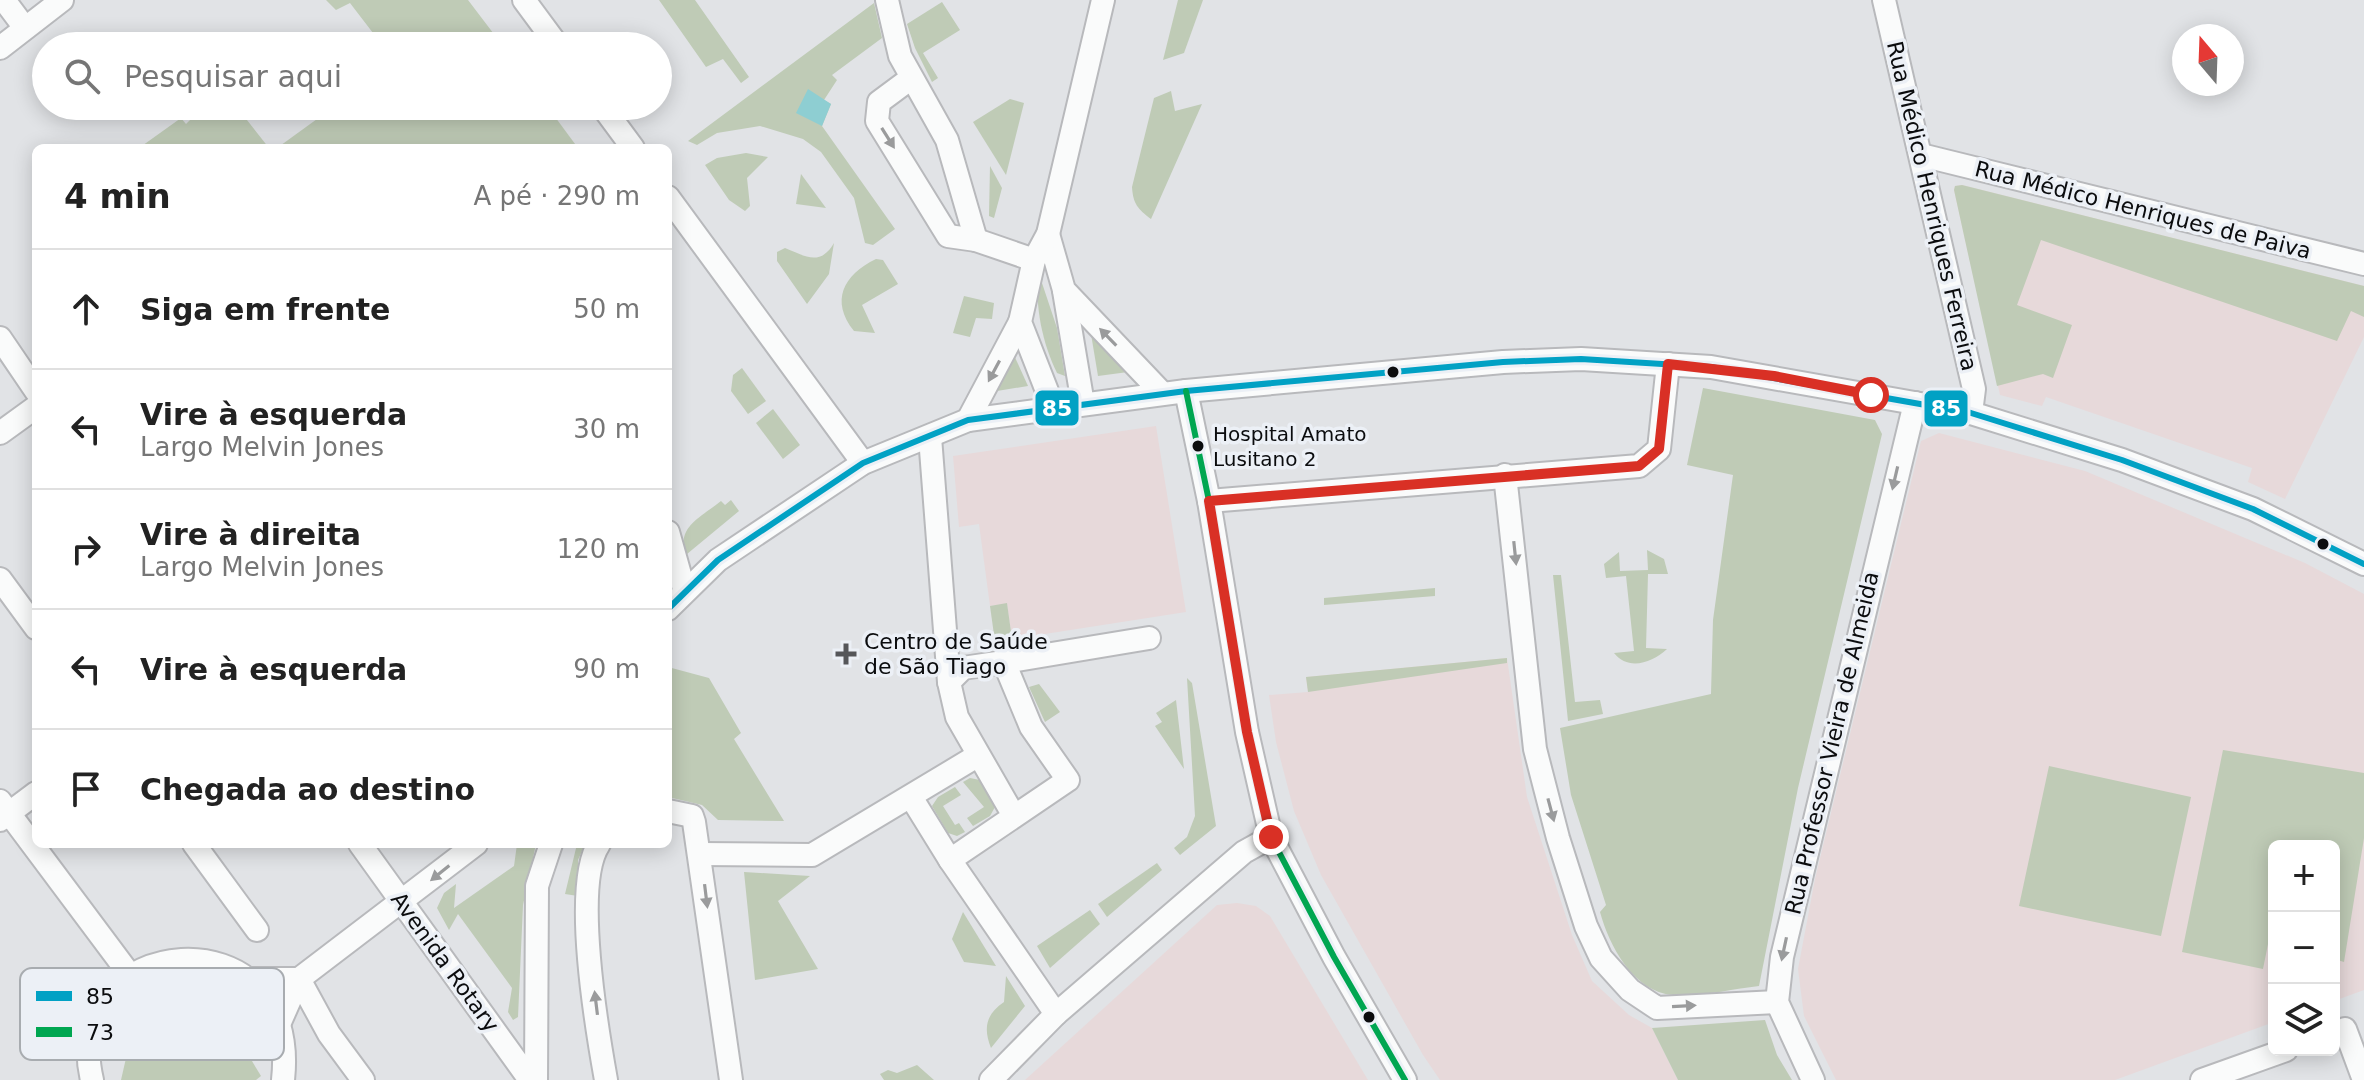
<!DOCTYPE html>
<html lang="pt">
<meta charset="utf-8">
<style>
:root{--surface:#fff;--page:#f2f2f2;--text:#222;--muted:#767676;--line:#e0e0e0}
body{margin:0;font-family:"DejaVu Sans",sans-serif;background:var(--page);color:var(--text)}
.controls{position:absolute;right:24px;bottom:24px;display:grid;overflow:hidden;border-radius:12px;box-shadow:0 4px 20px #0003}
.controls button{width:72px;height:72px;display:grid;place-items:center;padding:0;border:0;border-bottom:2px solid var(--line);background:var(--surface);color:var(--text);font:40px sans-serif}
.compass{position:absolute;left:2172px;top:24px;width:72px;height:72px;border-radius:50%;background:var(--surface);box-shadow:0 4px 20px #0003;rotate:341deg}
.stop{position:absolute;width:24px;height:24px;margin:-18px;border:6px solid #d93025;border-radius:50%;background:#fff}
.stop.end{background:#d93025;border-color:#fff;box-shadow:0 2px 8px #0008}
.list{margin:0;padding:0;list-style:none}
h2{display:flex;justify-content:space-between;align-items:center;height:104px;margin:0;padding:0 32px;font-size:34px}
h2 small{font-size:26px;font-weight:400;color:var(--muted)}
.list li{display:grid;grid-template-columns:52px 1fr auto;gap:24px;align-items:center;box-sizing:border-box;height:120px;padding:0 32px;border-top:2px solid var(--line)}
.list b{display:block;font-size:30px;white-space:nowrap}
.list p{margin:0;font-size:26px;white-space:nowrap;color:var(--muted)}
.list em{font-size:26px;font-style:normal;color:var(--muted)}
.icon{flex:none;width:44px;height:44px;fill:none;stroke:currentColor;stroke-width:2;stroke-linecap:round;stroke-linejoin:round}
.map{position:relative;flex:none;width:2364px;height:1080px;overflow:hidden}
.search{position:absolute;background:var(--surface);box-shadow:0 4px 20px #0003;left:32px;top:32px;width:640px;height:88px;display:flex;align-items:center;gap:20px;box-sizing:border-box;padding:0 28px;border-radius:44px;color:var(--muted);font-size:30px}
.panel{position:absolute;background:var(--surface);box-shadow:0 4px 20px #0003;left:32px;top:144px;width:640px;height:704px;border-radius:12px}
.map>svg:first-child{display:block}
</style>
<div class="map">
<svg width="2364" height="1080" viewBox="0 0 2364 1080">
<rect width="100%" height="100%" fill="#e1e3e6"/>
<g fill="#e7d9da">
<polygon points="1962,185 2364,286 2364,337 2285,499 2248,482 2252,468 2046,397 2042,406 2000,395 1954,190 1955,186"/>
<polygon points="1156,426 1186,612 1012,639 1007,604 990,606 979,524 959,527 953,456"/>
<polygon points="1939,433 2085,471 2305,563 2364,594 2364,990 2334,1001 2334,846 2274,846 2274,1022 2115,1080 1836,1080 1804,1016 1798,969 1815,879 1921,441"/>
<polygon points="1507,658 1527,797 1572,935 1592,981 1629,1015 1652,1028 1678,1080 1440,1080 1423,1055 1321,875 1294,811 1276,742 1269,695 1308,692 1306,677"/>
<polygon points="1237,903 1256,906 1270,916 1368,1080 1025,1080 1217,905"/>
</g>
<g fill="#bfcbb6">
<polygon points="326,0 468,0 503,46 383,46 350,3 336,10"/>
<polygon points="659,0 695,0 749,77 741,83 723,59 706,67"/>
<polygon points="1178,0 1203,0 1184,53 1163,60"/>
<polygon points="942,2 960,30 923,53 938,78 932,82 915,48 907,24"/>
<polygon points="874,3 882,38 832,75 837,80 824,100 831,104 822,126 895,229 873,245 865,243 854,198 821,152 803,139 760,126 717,133 697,145 688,141"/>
<path d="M 1171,91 L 1175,111 L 1202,104 L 1151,219 C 1138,209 1133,204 1132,187 L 1154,98 Z"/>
<polygon points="1010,99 1024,103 1006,175 973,122"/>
<polygon points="204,106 236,106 269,148 139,148 181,118 186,124"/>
<polygon points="335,106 547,106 578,148 277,148"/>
<polygon points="746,153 768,157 747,178 750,206 745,211 729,200 705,165 717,158"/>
<polygon points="990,166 1002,188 994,218 989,216"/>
<polygon points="801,174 826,208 796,204"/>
<polygon points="1962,185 2364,286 2364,317 2351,311 2337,341 2041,240 2017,305 2072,325 2053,378 2043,374 1997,386 1954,190 1955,186"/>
<path d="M 834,243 L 829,274 L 807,304 L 777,261 L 777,252 L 785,248 C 805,256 820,267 834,243 Z"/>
<path d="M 876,259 L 883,260 L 898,284 L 862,305 L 875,333 L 854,331 C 830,301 843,275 876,259 Z"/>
<path d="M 1039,274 L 1057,328 L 1065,376 L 1057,373 C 1043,345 1034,305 1039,274 Z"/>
<polygon points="964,296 994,303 992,319 976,318 970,337 953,333"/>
<polygon points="1090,328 1128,372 1098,376"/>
<polygon points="1013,353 1028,386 997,391"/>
<polygon points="742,368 766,401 748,414 731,391 733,375"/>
<path d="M 1703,388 L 1875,420 L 1882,434 L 1798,788 L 1759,986 C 1732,989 1701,997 1673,995 C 1633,992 1609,945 1600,912 L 1606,905 L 1571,795 L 1560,728 L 1711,694 L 1713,620 L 1733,475 L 1687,465 Z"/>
<polygon points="773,409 800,445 783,459 756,423"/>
<path d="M 731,500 L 739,511 L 687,554 C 674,528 703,516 721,501 L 725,505 Z"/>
<path d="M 1647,550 L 1664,559 L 1668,574 L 1648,574 L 1646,648 L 1667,649 C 1652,663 1628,671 1614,653 L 1634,651 L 1626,576 L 1606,578 L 1604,564 L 1619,552 L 1620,571 L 1648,570 Z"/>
<polygon points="1553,575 1561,575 1575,702 1600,700 1603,714 1568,721"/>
<polygon points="1435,588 1435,596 1324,605 1324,598"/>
<polygon points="1007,603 1012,639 995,642 990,606"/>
<polygon points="1507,658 1507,663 1308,692 1306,677"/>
<polygon points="668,667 709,678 741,733 734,739 784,821 718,820 702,805 668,797"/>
<polygon points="1187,678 1192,683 1216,826 1180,855 1174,848 1187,837 1195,816"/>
<polygon points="1039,684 1060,712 1045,722 1029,687"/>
<polygon points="1176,700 1184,769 1155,726 1162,722 1156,713"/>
<polygon points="2223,750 2364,773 2364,838 2344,962 2334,959 2334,846 2274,846 2274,945 2268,944 2263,969 2182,952"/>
<polygon points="2049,766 2191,797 2161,936 2019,906"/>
<polygon points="970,778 980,780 995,807 990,816 973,826 967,818 984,807 963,782"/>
<polygon points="955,787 961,795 943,806 955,825 959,823 965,832 957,836 948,833 932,806 938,797"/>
<polygon points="517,844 536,844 523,905 518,1017 513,1020 508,1012 512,988 458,914 449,930 437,908 444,893 456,884 454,908 514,866"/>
<polygon points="577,844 585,844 578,860 578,896 565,894"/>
<polygon points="1157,863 1162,870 1107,917 1098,904"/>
<polygon points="744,872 810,876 778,901 818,969 755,980"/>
<polygon points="1090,910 1100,924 1050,968 1037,946"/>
<polygon points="963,912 996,966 964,962 952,939"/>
<path d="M 1006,976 L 1025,1006 L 991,1048 C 983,1028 986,1014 1004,1002 Z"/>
<polygon points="214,998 261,1076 256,1080 121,1080 135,1019"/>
<polygon points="1765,1020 1777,1055 1792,1080 1678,1080 1652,1028"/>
<polygon points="917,1065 934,1080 884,1080 880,1074 888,1070 897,1073"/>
</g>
<polygon fill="#8eced2" points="808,89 831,104 822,126 796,113"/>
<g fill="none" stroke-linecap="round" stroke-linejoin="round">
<defs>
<g id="street">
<polyline points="4,0 25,28"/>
<polyline points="524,0 558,46"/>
<polyline points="887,0 900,56 947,140 976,240"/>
<polyline points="1884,0 1974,389 1971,413"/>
<polyline points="0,48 62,0"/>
<polyline points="910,79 879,102 877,121 948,236 976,240 1034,260"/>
<polyline points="602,106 633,148"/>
<polyline points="1921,155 2364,264"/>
<polyline points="668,197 863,463"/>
<polyline points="1048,234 1064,290 1162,393"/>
<polyline points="1064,291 1083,404"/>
<polyline points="0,338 36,391"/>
<polyline points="1186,391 1209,501 1247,732 1271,837 1334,957 1405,1080"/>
<polyline points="1054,409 1020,322 1034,260 1048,234 1103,0"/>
<polyline points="968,420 1020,322"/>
<polyline points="0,433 36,407"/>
<polyline points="930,437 949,682"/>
<polyline points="1505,475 1535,749 1558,838 1586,926 1601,958 1630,990 1657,1008 1777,1002"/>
<polyline points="1209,501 1639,466 1659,449 1668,364"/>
<polyline points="668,532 684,589"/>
<polyline points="0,579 36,628"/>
<polyline points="668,609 718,560 863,463 968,420 1186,391 1503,362 1581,359 1711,367 1971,413 2122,460 2253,509 2364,564"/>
<polyline points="1004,662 1149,638"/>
<polyline points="911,797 950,860"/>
<polyline points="0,801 130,975"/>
<polyline points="668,811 692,816 694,822 731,1080"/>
<polyline points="1014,816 957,717 949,682 963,668 1004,662 1031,727 1068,780 950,860 1056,1014"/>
<polyline points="0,820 36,793"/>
<polyline points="194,844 257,930"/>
<polyline points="360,844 530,1080"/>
<path d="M 599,844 C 572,884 597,1030 606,1080"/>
<polyline points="700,854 812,855 977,756"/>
<polyline points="250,979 299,979 329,1034 363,1080"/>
<polyline points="280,1022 299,979 476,844"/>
<polyline points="2345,1029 2364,1080"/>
<path d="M 92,1080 C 57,933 302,907 283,1080"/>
<polyline points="536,1080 537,886 551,844"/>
<polyline points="991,1080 1056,1014 1244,852 1271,837"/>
<polyline points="1813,1080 1777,1002 1782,957 1915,403"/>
<polyline points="2202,1080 2286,1050"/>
</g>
</defs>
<use href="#street" stroke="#b8b9bc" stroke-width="26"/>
<use href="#street" stroke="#fafbfb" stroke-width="22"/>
<defs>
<polyline id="bus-1" points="668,609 718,560 863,463 968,420 1186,391 1503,362 1581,359 1711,367 1971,413 2122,460 2253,509 2364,564"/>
<polyline id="bus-2" points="1186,391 1209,501 1247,732 1271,837 1334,957 1405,1080"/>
</defs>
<use href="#bus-1" stroke="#ecf0f6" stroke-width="12"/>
<use href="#bus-2" stroke="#ecf0f6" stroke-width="12"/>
<use href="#bus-1" stroke="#01a1c4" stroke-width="6"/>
<use href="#bus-2" stroke="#00a651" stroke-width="6"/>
</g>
<defs><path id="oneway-solid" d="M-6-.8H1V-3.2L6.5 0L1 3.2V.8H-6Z" transform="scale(2)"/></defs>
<g fill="#9a9b9c">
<use href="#oneway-solid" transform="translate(888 138) rotate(58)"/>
<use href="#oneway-solid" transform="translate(1108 337) rotate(-134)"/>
<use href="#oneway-solid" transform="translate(994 371) rotate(118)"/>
<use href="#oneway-solid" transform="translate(1895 478) rotate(103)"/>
<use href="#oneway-solid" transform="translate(1515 553) rotate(84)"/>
<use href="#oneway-solid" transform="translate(1551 810) rotate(75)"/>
<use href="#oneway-solid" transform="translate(440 873) rotate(141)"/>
<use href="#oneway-solid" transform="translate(706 896) rotate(83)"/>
<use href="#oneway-solid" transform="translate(1784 949) rotate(102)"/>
<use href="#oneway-solid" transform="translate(596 1003) rotate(-97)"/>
<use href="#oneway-solid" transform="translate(1684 1006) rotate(-3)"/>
</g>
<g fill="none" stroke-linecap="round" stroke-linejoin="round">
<polyline stroke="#d93025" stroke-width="10" points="1271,837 1247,732 1209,501 1639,466 1659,449 1668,364 1774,376 1871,395"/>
</g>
<g fill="#0b0c0e" stroke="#ecf0f6" stroke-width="3">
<circle cx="1393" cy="372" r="7"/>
<circle cx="1198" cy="446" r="7"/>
<circle cx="2323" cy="544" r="7"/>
<circle cx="1369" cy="1017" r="7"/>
</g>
<path fill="#56575a" stroke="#ecf0f6" stroke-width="3" d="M842 642h8v8h8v8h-8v8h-8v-8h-8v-8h8z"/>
<g text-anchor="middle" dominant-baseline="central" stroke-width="7" stroke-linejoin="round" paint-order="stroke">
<g font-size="20" fill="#0b0c0e" stroke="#ecf0f6" text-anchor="start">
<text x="1213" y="434">Hospital Amato<tspan x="1213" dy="25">Lusitano 2</tspan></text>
</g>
<g font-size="22" fill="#0b0c0e" stroke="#ecf0f6">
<text transform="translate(1932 206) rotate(77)">Rua Médico Henriques Ferreira</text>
<text transform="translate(2143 210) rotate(14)">Rua Médico Henriques de Paiva</text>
<text transform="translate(1832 743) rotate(-77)">Rua Professor Vieira de Almeida</text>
<text transform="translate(445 962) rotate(54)">Avenida Rotary</text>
</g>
<g font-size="22" fill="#0b0c0e" stroke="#ecf0f6" text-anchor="start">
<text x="864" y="641">Centro de Saúde<tspan x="864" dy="25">de São Tiago</tspan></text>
</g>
</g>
<rect x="20" y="968" width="264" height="92" rx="12" fill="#ecf0f6" stroke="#a8acb0" stroke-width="2"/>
<rect x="36" y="991" width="36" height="10" fill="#01a1c4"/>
<rect x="36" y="1027" width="36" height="10" fill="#00a651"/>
<g font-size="22" fill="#0b0c0e">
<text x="86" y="1004">85</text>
<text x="86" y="1040">73</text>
</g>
<g stroke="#ecf0f6" stroke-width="3">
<rect x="1034" y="389" width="46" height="38" rx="8" fill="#01a1c4"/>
<rect x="1923" y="389" width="46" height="39" rx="8" fill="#01a1c4"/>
</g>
<g font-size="22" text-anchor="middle" font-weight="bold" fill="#fff">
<text x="1057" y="416">85</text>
<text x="1946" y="416">85</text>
</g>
</svg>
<div class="controls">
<button>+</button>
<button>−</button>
<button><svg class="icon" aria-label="layers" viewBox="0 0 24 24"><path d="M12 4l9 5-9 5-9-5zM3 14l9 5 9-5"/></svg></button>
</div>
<svg class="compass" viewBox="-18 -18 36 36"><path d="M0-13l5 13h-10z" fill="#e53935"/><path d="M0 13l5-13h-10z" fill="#767676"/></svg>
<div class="stop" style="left:1871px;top:395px"></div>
<div class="stop end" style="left:1271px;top:837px"></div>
<div class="search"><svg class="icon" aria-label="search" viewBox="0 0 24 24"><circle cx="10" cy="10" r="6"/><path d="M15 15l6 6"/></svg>Pesquisar aqui</div>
<section class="panel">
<h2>4 min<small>A pé · 290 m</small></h2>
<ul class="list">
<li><svg class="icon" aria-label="ahead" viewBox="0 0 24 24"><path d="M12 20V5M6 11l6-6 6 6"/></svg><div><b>Siga em frente</b></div><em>50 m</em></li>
<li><svg class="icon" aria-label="left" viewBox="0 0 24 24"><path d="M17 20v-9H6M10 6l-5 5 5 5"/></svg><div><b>Vire à esquerda</b><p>Largo Melvin Jones</p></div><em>30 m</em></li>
<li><svg class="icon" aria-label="right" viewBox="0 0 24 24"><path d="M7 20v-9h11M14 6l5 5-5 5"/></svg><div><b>Vire à direita</b><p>Largo Melvin Jones</p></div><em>120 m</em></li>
<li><svg class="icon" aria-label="left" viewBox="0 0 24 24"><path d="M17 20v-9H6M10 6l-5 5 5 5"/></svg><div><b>Vire à esquerda</b></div><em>90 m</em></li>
<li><svg class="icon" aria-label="arrive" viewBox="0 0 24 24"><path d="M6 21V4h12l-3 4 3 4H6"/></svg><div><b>Chegada ao destino</b></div></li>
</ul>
</section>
</div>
